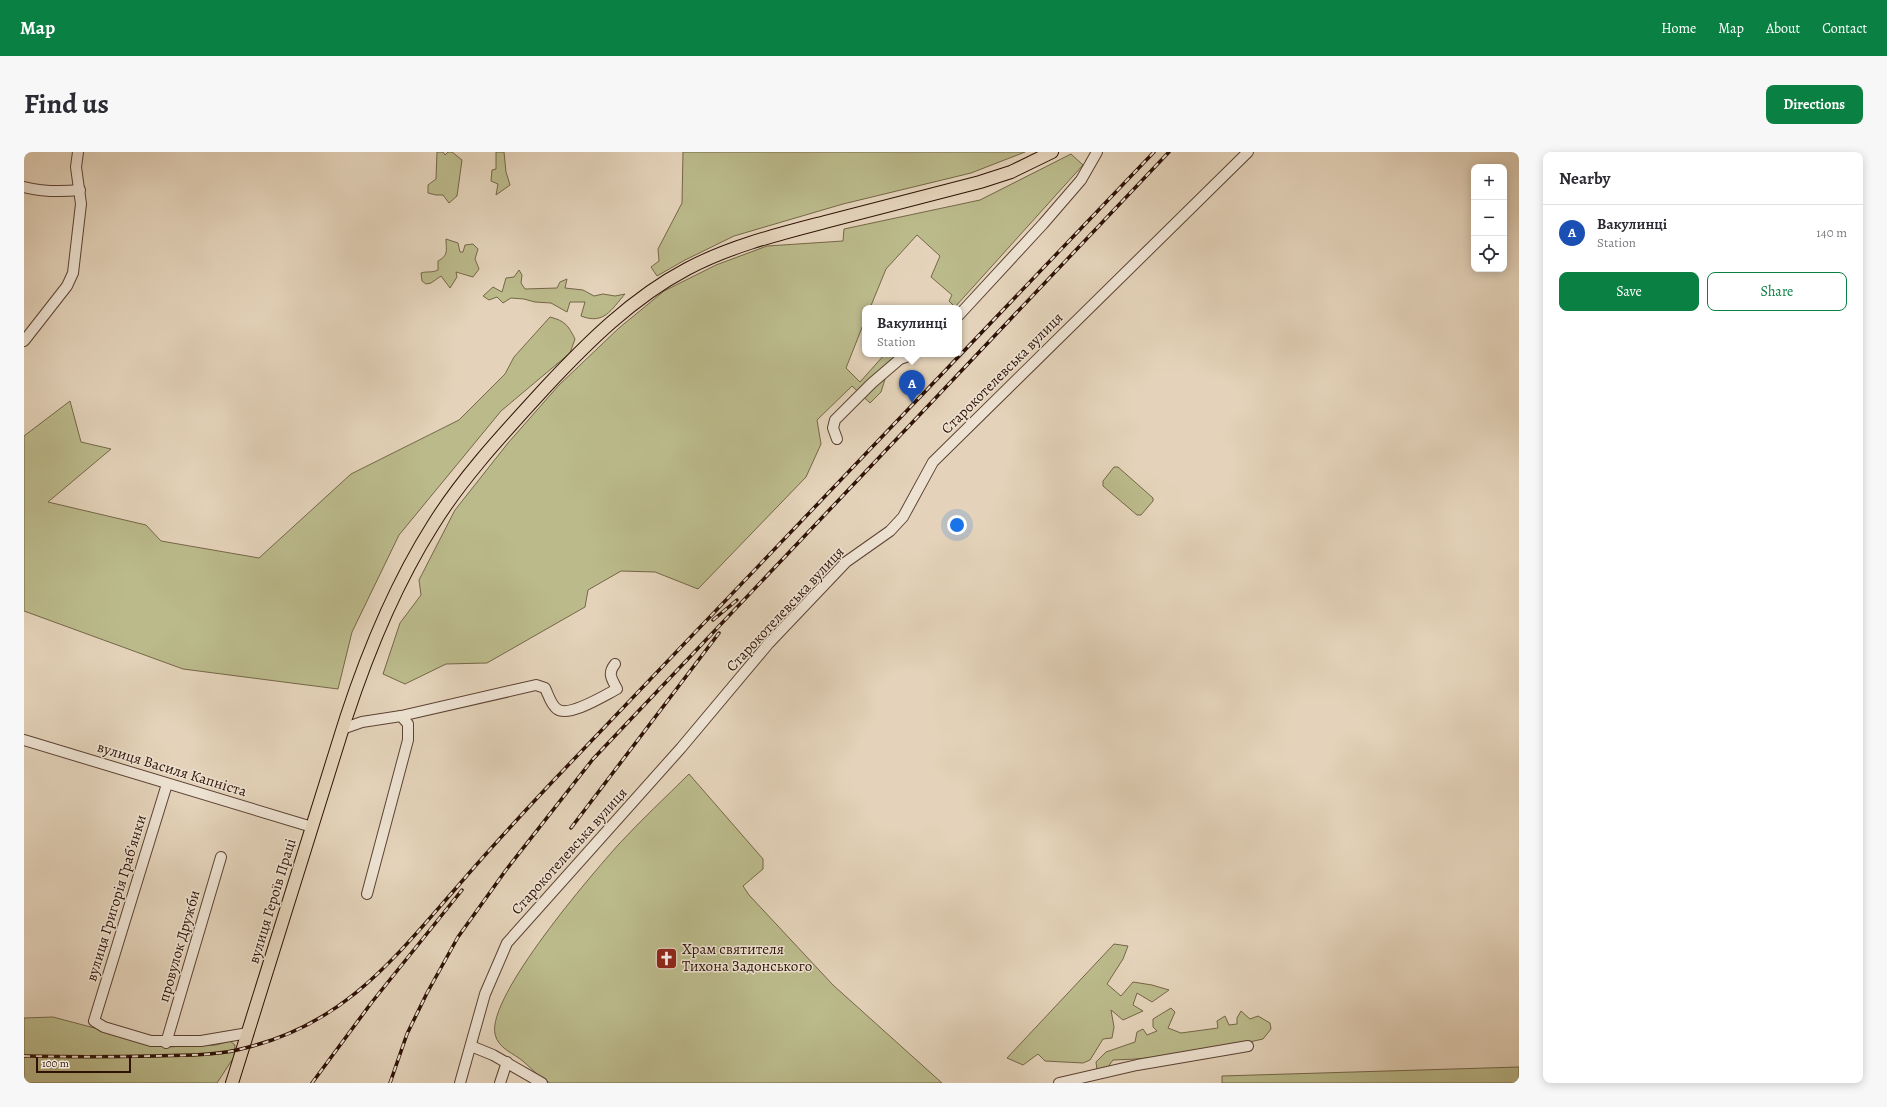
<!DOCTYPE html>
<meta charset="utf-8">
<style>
:root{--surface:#fff;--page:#f7f7f7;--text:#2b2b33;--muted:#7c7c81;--line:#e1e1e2;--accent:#0b8043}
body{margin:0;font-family:Alegreya,serif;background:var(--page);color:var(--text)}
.controls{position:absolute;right:12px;top:12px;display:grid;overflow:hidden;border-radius:8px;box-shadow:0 2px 10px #0003}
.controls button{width:36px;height:36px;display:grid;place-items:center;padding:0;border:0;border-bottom:1px solid var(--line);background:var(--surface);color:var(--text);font:20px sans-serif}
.scale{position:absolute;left:12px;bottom:10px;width:95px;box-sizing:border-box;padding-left:4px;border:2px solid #2f1206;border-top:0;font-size:11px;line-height:14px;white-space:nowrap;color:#2f1206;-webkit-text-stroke:3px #ede2d2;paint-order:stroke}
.you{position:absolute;left:933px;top:373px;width:14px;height:14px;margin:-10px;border:3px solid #fff;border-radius:50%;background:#1a73e8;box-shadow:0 0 0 6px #1a73e833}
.badge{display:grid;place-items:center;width:26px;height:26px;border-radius:50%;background:var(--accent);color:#fff;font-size:13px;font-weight:700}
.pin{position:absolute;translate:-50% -33px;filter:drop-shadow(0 1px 2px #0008)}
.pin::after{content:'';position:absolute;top:21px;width:14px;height:12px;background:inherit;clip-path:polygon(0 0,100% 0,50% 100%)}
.popup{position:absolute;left:838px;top:153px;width:100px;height:52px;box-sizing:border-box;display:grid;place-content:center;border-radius:8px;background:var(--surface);filter:drop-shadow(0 1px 3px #0005);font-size:13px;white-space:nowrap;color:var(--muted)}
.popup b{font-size:15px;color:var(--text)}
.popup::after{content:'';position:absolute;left:50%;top:100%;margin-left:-8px;border:8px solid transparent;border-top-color:var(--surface)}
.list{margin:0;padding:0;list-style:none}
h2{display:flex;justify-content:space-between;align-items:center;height:52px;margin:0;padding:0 16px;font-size:17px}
h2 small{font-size:13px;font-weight:400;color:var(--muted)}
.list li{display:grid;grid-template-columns:26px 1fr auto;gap:12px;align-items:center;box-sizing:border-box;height:56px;padding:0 16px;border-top:1px solid var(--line)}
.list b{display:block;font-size:15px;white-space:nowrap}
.list p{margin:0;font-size:13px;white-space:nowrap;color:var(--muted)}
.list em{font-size:13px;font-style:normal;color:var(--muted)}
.actions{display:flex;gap:8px;padding:12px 16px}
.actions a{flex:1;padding:9px 0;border:1px solid var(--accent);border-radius:8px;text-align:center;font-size:14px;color:var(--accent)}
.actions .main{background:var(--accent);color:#fff}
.icon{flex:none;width:22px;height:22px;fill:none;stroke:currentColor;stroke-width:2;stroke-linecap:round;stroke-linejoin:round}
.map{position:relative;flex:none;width:1495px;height:931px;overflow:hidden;border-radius:8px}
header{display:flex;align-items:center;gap:24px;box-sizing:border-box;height:56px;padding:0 20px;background:var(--accent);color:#fff}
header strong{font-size:19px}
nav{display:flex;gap:22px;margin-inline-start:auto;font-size:14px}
.intro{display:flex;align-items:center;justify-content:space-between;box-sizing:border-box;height:96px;padding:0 24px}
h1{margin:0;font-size:28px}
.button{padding:10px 18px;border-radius:8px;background:var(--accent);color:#fff;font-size:14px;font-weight:700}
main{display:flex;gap:24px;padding:0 24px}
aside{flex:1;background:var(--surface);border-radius:8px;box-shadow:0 2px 10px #0003}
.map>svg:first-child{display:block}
</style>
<header>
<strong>Map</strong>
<nav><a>Home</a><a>Map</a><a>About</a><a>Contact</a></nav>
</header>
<div class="intro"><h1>Find us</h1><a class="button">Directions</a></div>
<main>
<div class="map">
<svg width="1495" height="931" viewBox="0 0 1495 931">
<rect width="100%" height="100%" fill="#e4d3ba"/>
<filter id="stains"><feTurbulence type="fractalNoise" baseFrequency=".005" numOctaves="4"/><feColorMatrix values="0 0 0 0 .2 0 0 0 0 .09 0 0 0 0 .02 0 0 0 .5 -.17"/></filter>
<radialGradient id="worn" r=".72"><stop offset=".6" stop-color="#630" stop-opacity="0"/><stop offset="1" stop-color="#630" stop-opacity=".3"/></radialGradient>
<g fill="#bbba8b" stroke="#756648">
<polygon points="413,0 419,0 421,3 424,0 428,0 438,8 433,44 425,51 419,43 412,43 404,41 404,33 412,27"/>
<polygon points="472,0 480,0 482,20 486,33 472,43 474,32 467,29 468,18 472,17"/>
<polygon points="659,0 1001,0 947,21 819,52 710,84 661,108 633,124 627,115 635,109 634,97 658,51"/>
<polygon points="1047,2 1059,13 931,155 925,149 928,143 907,125 916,104 893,83 862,117 846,156 841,156 841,168 822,216 836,230 861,202 888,202 862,224 857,240 846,251 828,234 793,268 797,292 782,325 674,437 631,420 597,419 564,438 561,455 463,511 422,512 381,532 359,522 376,471 397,443 395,428 431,358 484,291 535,233 595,176 640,139 692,113 743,94 819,89 820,77 956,48"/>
<path d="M 422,87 L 434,91 L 436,100 L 439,100 L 441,93 L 449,92 L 454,97 L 451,107 L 455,117 L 449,125 L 432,120 L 433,125 L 426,136 L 417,124 L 407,131 L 402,132 L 398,129 L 397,121 C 403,119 408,121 414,118 L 414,109 C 425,103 422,98 422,87 Z"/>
<path d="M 495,118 L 498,123 L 497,131 L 501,137 L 533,136 L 536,130 L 543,127 L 541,136 L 559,138 L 570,144 L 579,142 L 591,144 L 601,142 C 587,158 580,173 557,164 L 561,150 L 546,150 L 543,160 L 527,151 L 511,150 L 500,147 L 487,146 L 479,151 L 473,145 L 465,148 L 459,144 L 469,135 L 478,140 L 482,126 L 490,125 Z"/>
<path d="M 526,165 C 541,169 544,173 551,187 L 546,201 L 477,259 L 375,383 L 328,480 L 314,537 L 159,517 L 0,459 L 0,284 L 46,249 L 57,290 L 87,297 L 24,350 L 122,373 L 137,389 L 235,406 L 327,322 L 435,268 L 481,222 L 490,205 Z"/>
<polygon points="1090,315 1094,315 1129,346 1129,349 1117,363 1113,363 1079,334 1079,329"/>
<path d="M 665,622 L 739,707 L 739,717 L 719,734 L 725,743 L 809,833 L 918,931 L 526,931 C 515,925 509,918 500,910 C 490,901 474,897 471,882 C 463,844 568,722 595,692 C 617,668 642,645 665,622 Z"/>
<polygon points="1090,792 1104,794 1099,807 1083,832 1097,844 1109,830 1128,833 1145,838 1128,850 1113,841 1109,853 1119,859 1099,868 1087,858 1090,875 1088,886 1079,887 1066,908 1059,911 1021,909 1014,902 999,913 983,906"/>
<path d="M 1147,856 L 1151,860 L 1144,876 L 1157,881 L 1194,876 L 1193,869 L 1201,864 L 1205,873 L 1213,872 L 1213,866 L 1217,859 L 1226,867 L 1234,864 L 1246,871 L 1247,877 L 1239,887 C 1190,898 1139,907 1089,908 L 1083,916 L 1073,918 L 1072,910 L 1082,900 L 1111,890 L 1113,880 L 1119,877 L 1123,883 L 1133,879 L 1129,875 L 1129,867 Z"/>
<polygon points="29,865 142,895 192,893 206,889 211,893 210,905 193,931 0,931 0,866"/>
<polygon points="1495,915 1495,931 1198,931 1198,924"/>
</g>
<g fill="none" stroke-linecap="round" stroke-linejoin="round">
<defs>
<g id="minor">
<path d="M 0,35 C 20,40 36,40 56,38"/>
<polyline points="935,163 1019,72 1057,28 1073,0"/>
<polyline points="0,189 43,134 49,121 57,52 52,15 54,0"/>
<polyline points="813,287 809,276 811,268 848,231 876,207 890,202"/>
<path d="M 318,577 L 338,570 L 377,564 L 512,533 L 521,536 C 524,542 527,553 533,557 C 545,566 581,543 593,537 C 588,527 583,522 591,512"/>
<polyline points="0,588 288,675"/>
<polyline points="143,632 70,869 80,875 127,889 177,889 224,881"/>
<polyline points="343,742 384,588 384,572 377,564"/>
<polyline points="142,891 197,705"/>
<polyline points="447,894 469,903 518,931"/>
<polyline points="436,931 461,842 483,791 657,596 745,491 822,410 866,379 879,365 909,310 1224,0"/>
<polyline points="476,931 483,910"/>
<polyline points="1035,931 1113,913 1224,894"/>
</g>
<path id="major" d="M 208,931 L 322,566 C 344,499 371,433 409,373 C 440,323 482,279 521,236 C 563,191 608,146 663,117 C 706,94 755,82 801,70 C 853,57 904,43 956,30 L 987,20 L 1028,0"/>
</defs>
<use href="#minor" stroke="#5c4233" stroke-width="12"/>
<use href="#major" stroke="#2f1206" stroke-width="14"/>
<use href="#minor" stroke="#ede2d2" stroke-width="10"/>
<use href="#major" stroke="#e4d3ba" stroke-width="12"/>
<defs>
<g id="rail">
<polyline points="689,468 713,448"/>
<polyline points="547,676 695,481"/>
<path d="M 0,904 C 44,905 88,905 131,904 C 161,903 192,904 221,896 C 320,872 369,808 433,735 C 464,699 497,663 530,628 L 1130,0"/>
<polyline points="288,931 348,850 438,738"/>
<polyline points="366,931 383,882 403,841 434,785 482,718 569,607 1145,0"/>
</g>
</defs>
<use href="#rail" stroke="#2f1206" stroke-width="3.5"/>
<use href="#rail" stroke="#ede2d2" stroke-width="2" stroke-dasharray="6" stroke-linecap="butt"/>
</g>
<defs>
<symbol id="church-square" viewBox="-11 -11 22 22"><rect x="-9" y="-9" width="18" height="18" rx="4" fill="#8f2418" stroke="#ede2d2"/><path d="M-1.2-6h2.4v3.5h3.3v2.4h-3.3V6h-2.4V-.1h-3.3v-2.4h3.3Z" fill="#fff"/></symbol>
</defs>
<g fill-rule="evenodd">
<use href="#church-square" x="630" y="794" width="25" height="25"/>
</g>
<g text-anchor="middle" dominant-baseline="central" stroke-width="3" stroke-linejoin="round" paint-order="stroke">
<g font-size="15" fill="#2f1206" stroke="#ede2d2">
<text transform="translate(978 221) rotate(-45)">Старокотелевська вулиця</text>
<text transform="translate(761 457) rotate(-47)">Старокотелевська вулиця</text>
<text transform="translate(148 617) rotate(17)">вулиця Василя Капніста</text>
<text transform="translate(545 699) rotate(-48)">Старокотелевська вулиця</text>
<text transform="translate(92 746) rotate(-73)">вулиця Григорія Грабʼянки</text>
<text transform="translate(248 749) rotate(-73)">вулиця Героїв Праці</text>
<text transform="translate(155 794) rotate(-74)">провулок Дружби</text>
</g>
<g font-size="15" fill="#2f1206" stroke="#ede2d2" text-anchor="start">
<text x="658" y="797">Храм святителя<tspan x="658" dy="17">Тихона Задонського</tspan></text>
</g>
</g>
<rect width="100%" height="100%" filter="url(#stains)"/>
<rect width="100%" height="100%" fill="url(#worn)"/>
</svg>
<div class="controls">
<button>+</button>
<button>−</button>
<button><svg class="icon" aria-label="locate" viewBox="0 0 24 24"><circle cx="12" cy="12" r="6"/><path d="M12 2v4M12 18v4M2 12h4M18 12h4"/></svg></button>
</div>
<div class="scale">100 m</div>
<div class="you"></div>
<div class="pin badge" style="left:888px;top:251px;background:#1a4fb4">A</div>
<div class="popup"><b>Вакулинці</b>Station</div>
</div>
<aside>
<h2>Nearby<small></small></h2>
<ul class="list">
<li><span class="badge" style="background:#1a4fb4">A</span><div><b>Вакулинці</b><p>Station</p></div><em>140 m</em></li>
</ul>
<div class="actions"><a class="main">Save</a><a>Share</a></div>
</aside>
</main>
